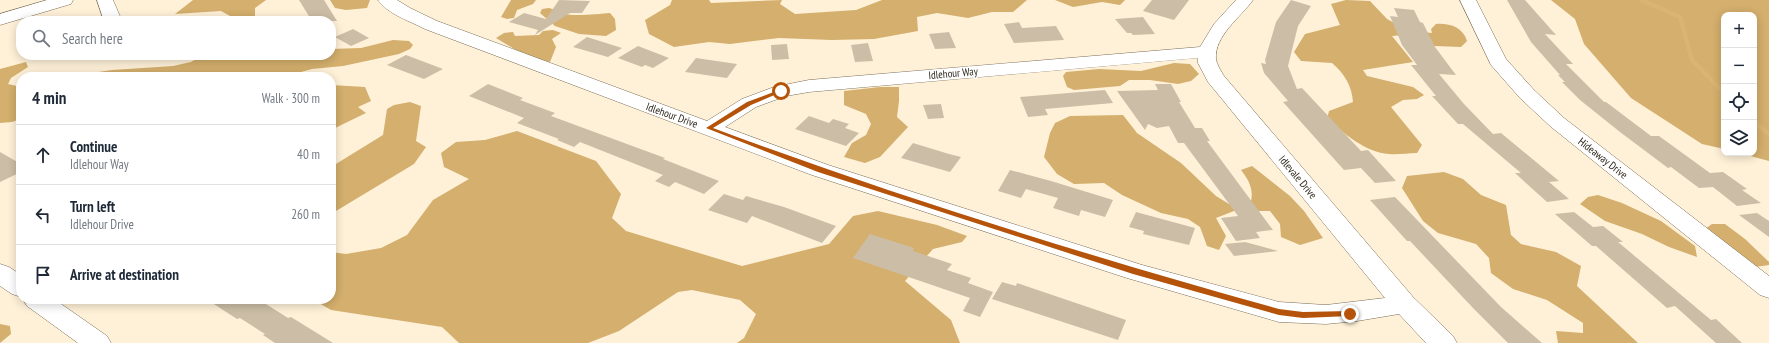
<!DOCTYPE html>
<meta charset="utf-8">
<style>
:root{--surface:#fff;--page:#f6f6f7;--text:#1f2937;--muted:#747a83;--line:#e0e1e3}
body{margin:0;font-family:"PT Sans Narrow",sans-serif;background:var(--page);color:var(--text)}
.controls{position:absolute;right:12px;top:12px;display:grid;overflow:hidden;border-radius:8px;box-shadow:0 2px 10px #0003}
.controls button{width:36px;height:36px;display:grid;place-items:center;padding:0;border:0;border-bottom:1px solid var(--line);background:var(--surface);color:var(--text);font:20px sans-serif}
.stop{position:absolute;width:12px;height:12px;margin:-9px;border:3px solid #b45309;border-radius:50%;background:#fff}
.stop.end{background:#b45309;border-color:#fff;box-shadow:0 1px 4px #0008}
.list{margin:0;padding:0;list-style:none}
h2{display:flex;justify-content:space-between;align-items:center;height:52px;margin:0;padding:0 16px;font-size:17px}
h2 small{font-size:13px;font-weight:400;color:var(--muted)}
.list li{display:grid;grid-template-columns:26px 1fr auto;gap:12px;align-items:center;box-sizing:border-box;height:60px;padding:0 16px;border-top:1px solid var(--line)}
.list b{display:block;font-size:15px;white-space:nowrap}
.list p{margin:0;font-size:13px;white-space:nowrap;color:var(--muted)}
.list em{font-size:13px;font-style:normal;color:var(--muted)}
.icon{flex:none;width:22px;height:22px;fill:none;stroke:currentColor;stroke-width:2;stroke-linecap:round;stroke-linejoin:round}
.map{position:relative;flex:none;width:1769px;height:343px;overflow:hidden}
.search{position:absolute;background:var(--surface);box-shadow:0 2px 10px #0003;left:16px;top:16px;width:320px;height:44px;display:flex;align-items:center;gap:10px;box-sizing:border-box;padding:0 14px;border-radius:16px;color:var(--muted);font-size:15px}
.panel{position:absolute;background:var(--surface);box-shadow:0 2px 10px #0003;left:16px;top:72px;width:320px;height:232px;border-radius:16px}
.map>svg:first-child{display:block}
</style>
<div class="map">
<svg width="1769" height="343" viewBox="0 0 1769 343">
<rect width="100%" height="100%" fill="#fff1d8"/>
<g fill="#d4af6d">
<polygon points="193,0 266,0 255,8 255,17 278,16 281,19 278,21 229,21 230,16 221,11 175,14"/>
<polygon points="330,0 370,0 367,8 346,10 335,8"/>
<polygon points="511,0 536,0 533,4 517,10 514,18 507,19 501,17"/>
<polygon points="672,0 709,0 711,3 782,0 780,4 795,14 856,10 882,0 1037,0 1027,0 1013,12 992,12 968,18 937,13 917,17 918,31 874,39 832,40 779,38 730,44 709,42 674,47 649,34 645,20 670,5"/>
<polygon points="1055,0 1125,0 1120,5 1102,2 1073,7"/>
<path d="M 1346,0 L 1370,1 L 1387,19 L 1398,25 L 1403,30 L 1432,33 L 1431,29 L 1436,24 C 1449,23 1463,27 1467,41 L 1461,47 L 1434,46 L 1404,35 L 1392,36 L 1413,62 L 1363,70 L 1367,76 L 1413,87 L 1424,95 L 1417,99 L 1403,100 L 1391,107 L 1422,145 L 1417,153 C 1407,153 1398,155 1389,154 C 1366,153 1344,133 1327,119 L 1329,111 L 1353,102 C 1352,86 1344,73 1332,63 L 1301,61 L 1294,52 L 1305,34 L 1340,25 L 1331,4 Z"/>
<polygon points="1551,0 1769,0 1769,161 1739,153 1754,153 1754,15 1724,15 1724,149 1702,144 1631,98 1584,44 1575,19"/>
<path d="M 549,8 C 554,9 556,11 560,13 C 571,17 598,14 610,13 L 615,19 L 616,30 L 606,36 L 579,34 L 555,26 L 540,13 L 542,9 Z"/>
<polygon points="553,30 561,33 552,39 556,47 550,62 529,58 496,38 504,33 513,32 515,36 539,35 543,31"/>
<polygon points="393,40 409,41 413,45 410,49 399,54 343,66 312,69 290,75 289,77 82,77 85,74 112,70 173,66 191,62 203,55 275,55 284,57 331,55 331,49 361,48"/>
<polygon points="26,62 28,67 11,78 8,84 21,87 21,119 12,122 0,123 0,69"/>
<polygon points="1174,63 1190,64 1199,74 1191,81 1178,84 1150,80 1129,80 1120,86 1074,90 1067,87 1063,76 1066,72 1099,69 1141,71"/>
<polygon points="331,85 365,87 371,101 358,107 366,113 331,130"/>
<polygon points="880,87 899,87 899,101 897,117 908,127 880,157 865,163 844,157 852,143 866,135 871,124 866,114 844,105 844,91"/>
<polygon points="410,102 421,106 416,141 426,147 414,164 331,214 331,167 383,135 387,109 394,105"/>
<path d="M 1123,115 L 1137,133 L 1181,163 L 1216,196 L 1229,204 L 1251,201 C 1254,189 1248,179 1241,170 L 1252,166 L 1290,196 L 1304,211 L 1323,238 L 1300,245 L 1281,237 L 1280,224 L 1270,211 L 1234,211 L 1216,218 L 1226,236 L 1219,250 L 1207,246 L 1200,227 L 1188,219 L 1161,213 L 1122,195 L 1104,183 L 1074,184 L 1057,174 L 1044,157 L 1050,133 L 1055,123 L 1070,116 Z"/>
<polygon points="517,131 596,161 621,194 612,218 626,231 742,266 829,244 853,216 878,211 937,225 967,236 962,242 933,249 905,281 951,320 960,343 737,343 744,338 756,314 740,300 692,290 678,292 619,331 588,343 459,343 442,327 331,310 312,299 331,299 331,252 346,254 381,248 407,235 433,200 469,179 444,167 441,153 456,142 485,140"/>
<polygon points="1444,172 1463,179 1481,195 1506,205 1511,235 1521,244 1556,252 1581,266 1577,286 1638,343 1558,343 1556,331 1583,333 1583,323 1547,300 1513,289 1491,273 1489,258 1476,244 1438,233 1423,221 1402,188 1407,176"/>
<polygon points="1598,195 1622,203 1661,221 1695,246 1697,257 1669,247 1642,234 1605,221 1580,204 1588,197"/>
<polygon points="1712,224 1725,224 1745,239 1769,262 1769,265 1755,267 1705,229"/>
<polygon points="0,324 10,326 11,334 0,343"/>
</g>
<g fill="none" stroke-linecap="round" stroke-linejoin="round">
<g stroke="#d9b472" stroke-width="4.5">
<polyline points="1641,0 1680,17 1692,60 1724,93"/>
<polyline points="1754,122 1769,134"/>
</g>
</g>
<g fill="#ccbea6">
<polygon points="299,0 324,0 337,21 312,21"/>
<polygon points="559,0 590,1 582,13 570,13 535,35 538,30 509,22 524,13 546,19"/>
<polygon points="1152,0 1189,0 1174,20 1143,11"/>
<polygon points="1291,0 1311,6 1298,26 1288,66 1297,89 1302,88 1361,151 1368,150 1396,181 1375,183 1361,168 1344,170 1283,102 1288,101 1264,73 1261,63 1266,64 1265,60 1276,22"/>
<polygon points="1507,0 1525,0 1556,35 1545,34 1573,64 1566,64 1604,102 1606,102 1651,136 1659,136 1710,173 1723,172 1747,189 1742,190 1761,203 1737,206 1713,187 1699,188 1671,167 1668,168 1620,132 1580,100 1562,82 1565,82 1558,75 1560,75 1531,42"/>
<polygon points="1394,8 1414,10 1420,22 1423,23 1435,47 1456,75 1439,74 1464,104 1493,134 1501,133 1559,181 1549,182 1569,199 1547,202 1515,173 1521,173 1463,124 1458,124 1432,96 1436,96 1411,65 1417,65 1402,45 1390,16 1398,17"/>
<polygon points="1143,17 1155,34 1133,35 1131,33 1127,33 1115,19"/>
<polygon points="1019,22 1022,28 1056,26 1064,40 1014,43 1004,24"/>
<polygon points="353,29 369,38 351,46 335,37"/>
<polygon points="949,32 956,48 935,49 929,34"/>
<polygon points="587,37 622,48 608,57 573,47"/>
<polygon points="868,43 873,61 855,62 851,45"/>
<polygon points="787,44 789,59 772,60 771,45"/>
<polygon points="638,46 669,58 653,68 645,65 642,67 618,58"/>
<polygon points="406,55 443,69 424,79 387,65"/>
<polygon points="696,58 737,64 727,78 685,72"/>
<polygon points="488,84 523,98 520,100 555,113 551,116 665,158 663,159 719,181 704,194 675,182 669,187 655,181 663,175 580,142 574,147 557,140 559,139 517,123 524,118 469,96"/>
<polygon points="1155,84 1171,84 1181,102 1179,102 1195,128 1202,128 1210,141 1207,141 1273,230 1256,232 1260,238 1236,241 1221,218 1238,216 1184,143 1178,143 1169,126 1157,128 1148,124 1145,130 1117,91 1158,90"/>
<polygon points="1105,90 1113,103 1045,109 1048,115 1028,117 1020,97"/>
<polygon points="941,104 944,118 928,119 923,105"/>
<polygon points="809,116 829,123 833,119 849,124 845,128 859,133 846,146 795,129"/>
<polygon points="913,143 949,154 961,157 950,172 901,158"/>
<polygon points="0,152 21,164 21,172 0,182"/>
<polygon points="1010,170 1051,181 1113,200 1105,217 1081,210 1079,216 1053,208 1058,198 1026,189 1021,198 998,191"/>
<polygon points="724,194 743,200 746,196 784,207 836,226 822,243 752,216 747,223 708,210"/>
<polygon points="1395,197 1501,307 1542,343 1508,343 1473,308 1410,241 1407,241 1370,200"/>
<polygon points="1136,212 1195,228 1189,245 1143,234 1144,231 1129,227"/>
<polygon points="1574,212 1593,227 1603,226 1623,242 1618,242 1711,320 1716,319 1742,343 1716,343 1675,306 1667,308 1596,246 1592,246 1555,214"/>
<polygon points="1757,213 1769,221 1769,237 1739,215"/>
<polygon points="870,234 914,248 913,251 952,264 947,270 971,278 968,283 993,292 980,317 963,311 970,298 853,258"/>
<polygon points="1245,242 1278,251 1234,256 1225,244"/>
<polygon points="1002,282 1016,286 1017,283 1126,320 1118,340 992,299"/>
<polygon points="206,299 258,299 288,318 291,317 333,343 275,343 263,335 265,334 240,318 237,319"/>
</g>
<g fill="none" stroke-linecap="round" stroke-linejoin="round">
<defs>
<g id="minor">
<polygon points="47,0 73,0 71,4 0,25 0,14"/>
<polygon points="97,0 113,0 122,21 104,21"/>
<path d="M 378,0 L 397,0 L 410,8 L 437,21 L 707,121 L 742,99 L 774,87 L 809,80 L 1200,47 L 1214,24 L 1236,0 L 1253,0 C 1241,17 1214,36 1216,59 C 1217,65 1221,71 1224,76 L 1413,297 L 1453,336 L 1457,343 L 1426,343 L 1399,314 L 1357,321 L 1326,324 L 1279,322 L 1127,278 L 812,175 L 425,29 C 410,21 387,14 378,0 ZM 1198,58 L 1198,63 L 1208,82 L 1385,298 L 1326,305 L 1279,302 L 1142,265 L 828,165 L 725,127 L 756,107 L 786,96 L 809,92 Z"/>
<polygon points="1460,0 1476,0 1506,59 1534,90 1564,118 1769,276 1769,298 1760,295 1550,126 1520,98 1491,65"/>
<polygon points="0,264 9,267 21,275 21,297 12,294 0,286"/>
<polygon points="23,299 54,299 107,336 111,343 78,343 27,306"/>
</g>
</defs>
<use href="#minor" stroke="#786c56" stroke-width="1"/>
<use href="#minor" fill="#fff" fill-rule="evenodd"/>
</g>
<path fill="#b45309" d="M 779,90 L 784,91 L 751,105 L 713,128 C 899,197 1088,256 1279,309 L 1303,312 L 1350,311 L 1354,314 L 1350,316 L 1303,318 L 1279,315 L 1133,274 L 818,172 L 706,128 L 747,102 Z"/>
<g text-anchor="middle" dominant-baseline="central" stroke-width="3" stroke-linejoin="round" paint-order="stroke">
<g font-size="11" fill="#302b21" stroke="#fff">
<text transform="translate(953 73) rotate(-5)">Idlehour Way</text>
<text transform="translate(672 115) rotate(20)">Idlehour Drive</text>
<text transform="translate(1603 158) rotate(38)">Hideaway Drive</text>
<text transform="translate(1298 177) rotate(50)">Idlevale Drive</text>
</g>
</g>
</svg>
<div class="controls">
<button>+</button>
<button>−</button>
<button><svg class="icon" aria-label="locate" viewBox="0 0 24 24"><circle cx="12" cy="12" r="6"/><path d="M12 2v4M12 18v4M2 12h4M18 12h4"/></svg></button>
<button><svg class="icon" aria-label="layers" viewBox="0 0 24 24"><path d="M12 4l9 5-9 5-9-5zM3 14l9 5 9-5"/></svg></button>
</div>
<div class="stop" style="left:781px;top:91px"></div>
<div class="stop end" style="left:1350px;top:314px"></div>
<div class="search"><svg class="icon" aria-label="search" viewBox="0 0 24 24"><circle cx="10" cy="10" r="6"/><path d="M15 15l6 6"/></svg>Search here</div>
<section class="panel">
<h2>4 min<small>Walk · 300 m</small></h2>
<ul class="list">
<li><svg class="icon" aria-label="ahead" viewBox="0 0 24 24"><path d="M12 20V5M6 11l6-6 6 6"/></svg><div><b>Continue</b><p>Idlehour Way</p></div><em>40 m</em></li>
<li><svg class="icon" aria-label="left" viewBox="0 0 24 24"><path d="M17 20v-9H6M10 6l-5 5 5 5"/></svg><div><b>Turn left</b><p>Idlehour Drive</p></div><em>260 m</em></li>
<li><svg class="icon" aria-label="arrive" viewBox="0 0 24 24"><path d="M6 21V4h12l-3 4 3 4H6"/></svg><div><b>Arrive at destination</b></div></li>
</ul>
</section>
</div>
